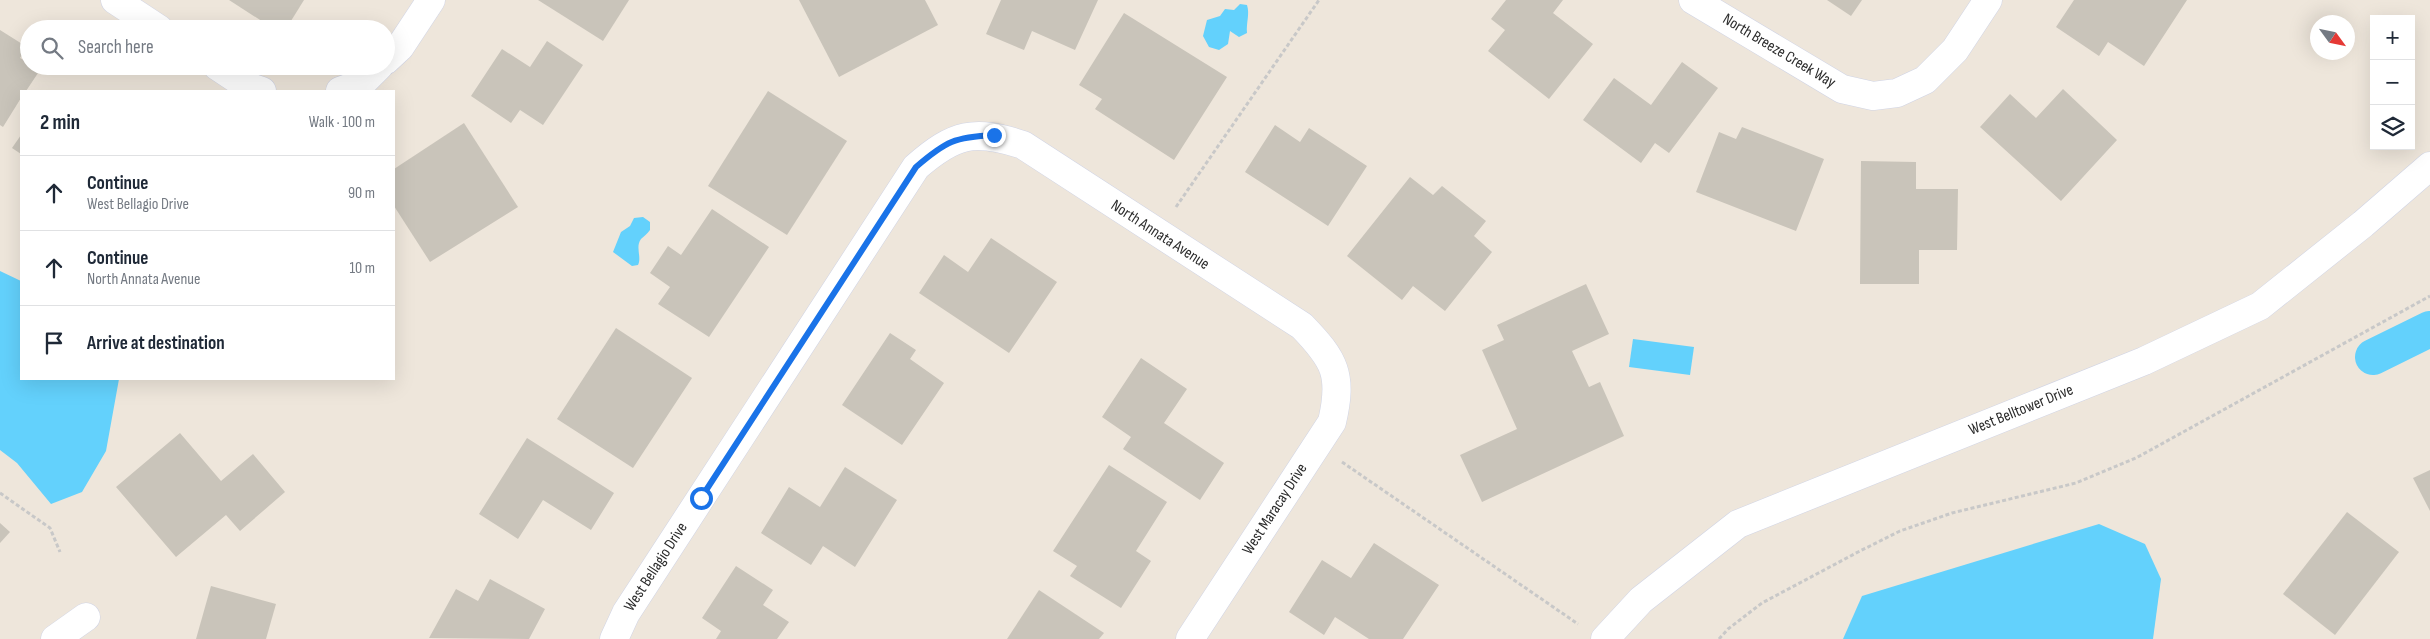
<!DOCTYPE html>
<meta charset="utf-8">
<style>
:root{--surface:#fff;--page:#f2f2f3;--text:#1f2937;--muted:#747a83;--line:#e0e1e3}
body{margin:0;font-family:"Sofia Sans Condensed",sans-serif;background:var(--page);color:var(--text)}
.controls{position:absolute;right:15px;top:15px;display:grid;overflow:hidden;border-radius:0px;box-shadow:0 5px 20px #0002}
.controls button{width:45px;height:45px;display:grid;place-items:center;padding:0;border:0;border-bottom:1px solid var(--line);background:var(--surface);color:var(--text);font:25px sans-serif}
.compass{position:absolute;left:2310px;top:15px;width:45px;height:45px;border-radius:50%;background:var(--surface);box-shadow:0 5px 20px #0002;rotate:123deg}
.stop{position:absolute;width:15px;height:15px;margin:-11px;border:4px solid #1a73e8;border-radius:50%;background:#fff}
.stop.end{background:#1a73e8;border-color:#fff;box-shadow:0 1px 5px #0008}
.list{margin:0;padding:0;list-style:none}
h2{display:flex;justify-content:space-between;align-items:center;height:65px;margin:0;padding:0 20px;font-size:21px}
h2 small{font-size:16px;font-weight:400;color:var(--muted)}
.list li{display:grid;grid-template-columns:32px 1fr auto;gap:15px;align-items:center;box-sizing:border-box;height:75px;padding:0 20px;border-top:1px solid var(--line)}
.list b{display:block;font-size:19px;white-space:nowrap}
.list p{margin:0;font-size:16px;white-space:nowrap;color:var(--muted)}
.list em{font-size:16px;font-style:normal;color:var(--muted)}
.icon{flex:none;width:28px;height:28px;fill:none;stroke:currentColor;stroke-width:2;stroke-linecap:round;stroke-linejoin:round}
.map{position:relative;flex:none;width:2430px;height:639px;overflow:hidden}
.search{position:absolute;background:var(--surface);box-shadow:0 5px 20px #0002;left:20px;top:20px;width:375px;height:55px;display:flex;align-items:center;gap:12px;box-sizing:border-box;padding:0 18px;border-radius:28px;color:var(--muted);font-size:19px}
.panel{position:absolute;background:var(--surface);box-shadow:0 5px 20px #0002;left:20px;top:90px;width:375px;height:290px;border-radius:0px}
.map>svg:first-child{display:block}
</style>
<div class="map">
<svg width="2430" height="639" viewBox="0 0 2430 639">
<rect width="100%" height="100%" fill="#eee6db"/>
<g fill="#63d1fc">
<path d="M 1240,4 L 1247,5 C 1250,14 1246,23 1247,33 L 1239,37 L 1230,31 L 1228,44 L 1219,50 L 1209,47 L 1203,36 L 1207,20 L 1220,16 L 1225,9 L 1234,10 Z"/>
<path d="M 643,217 L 650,222 L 650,230 C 647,234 644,236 641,239 C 635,247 642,257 638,265 L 632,266 L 613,252 L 621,232 L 630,226 L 634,218 Z"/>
<polygon points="0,271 21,281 21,379 119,379 106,451 82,492 51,504 17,463 0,450"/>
<polygon points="1633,339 1694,347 1690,375 1629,367"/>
<polygon points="2099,524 2145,544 2161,579 2153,639 1843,639 1862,596"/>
</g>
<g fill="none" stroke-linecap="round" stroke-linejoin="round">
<polyline stroke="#63d1fc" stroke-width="36" points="2373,357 2430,329"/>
</g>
<g fill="#c9c4ba">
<polygon points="229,0 304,0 286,29 274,29"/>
<polygon points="538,0 629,0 603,41"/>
<polygon points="799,0 925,0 938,25 839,77"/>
<polygon points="1001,0 1098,0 1075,50 1032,31 1024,50 986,34"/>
<polygon points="1506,0 1563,0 1553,13 1593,44 1549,99 1488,51 1505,30 1491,19"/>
<polygon points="1827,0 1862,0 1851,16"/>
<polygon points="2074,0 2187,0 2144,66 2108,42 2099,56 2056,27"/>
<polygon points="1124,13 1227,77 1174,160 1095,109 1102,99 1079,85"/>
<polygon points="0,30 27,47 20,58 29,63 29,66 40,70 26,91 21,91 21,98 3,127 0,125"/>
<polygon points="547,41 583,65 543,125 520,110 511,123 471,96 502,49 530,67"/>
<polygon points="1682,62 1718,88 1669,153 1655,143 1641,163 1583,120 1614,78 1651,105"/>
<polygon points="2063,89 2117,140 2061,201 1980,127 2010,94 2036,118"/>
<polygon points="768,91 847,141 787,235 708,186"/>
<polygon points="464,123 518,207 430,262 394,206 394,169"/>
<polygon points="1275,125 1300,142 1309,128 1367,166 1328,226 1245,172"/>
<polygon points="1742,127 1824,159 1796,231 1696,192 1719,132 1736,139"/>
<polygon points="21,135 21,154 12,148"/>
<polygon points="1861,161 1916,162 1916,189 1958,189 1957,250 1919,250 1919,284 1860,284"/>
<polygon points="1410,177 1433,195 1442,186 1486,221 1474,236 1492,252 1445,311 1413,286 1402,300 1347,256"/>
<polygon points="712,209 769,247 709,337 658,304 670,287 650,273 668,246 681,255"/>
<polygon points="991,238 1057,282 1009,353 919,293 944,255 968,272"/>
<polygon points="1586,284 1609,334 1572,351 1589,387 1600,382 1624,436 1482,502 1460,455 1517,429 1482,350 1504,340 1497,325"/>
<polygon points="616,328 692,378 633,468 557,419"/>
<polygon points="890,333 916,350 910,359 944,383 902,445 842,405"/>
<polygon points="1141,358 1187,389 1164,423 1224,463 1200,500 1123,449 1131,437 1102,417"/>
<polygon points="180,433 221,481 253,454 285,492 240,531 226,515 176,557 116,487"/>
<polygon points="527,438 614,493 591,530 543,500 518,539 479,514"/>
<polygon points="1109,465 1167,502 1136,551 1151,561 1121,608 1070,576 1077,566 1053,551"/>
<polygon points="845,467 897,500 855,567 823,546 811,565 761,533 789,487 820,507"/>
<polygon points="2430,470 2430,511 2413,478"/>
<polygon points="2347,512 2399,552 2335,635 2283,594"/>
<polygon points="0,523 10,532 0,543"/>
<polygon points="1374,543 1439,585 1403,639 1369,639 1335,617 1324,635 1289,612 1322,560 1351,578"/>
<polygon points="736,566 773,590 763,605 789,622 777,639 716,639 721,631 702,618"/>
<polygon points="490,579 545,609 529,639 429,638 456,589 478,601"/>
<polygon points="211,586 276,604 266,639 196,639"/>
<polygon points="1039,590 1104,633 1099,639 1007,639"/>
</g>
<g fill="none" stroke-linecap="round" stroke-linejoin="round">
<defs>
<g id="street">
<polyline points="115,0 159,29"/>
<polyline points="1693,0 1842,89 1873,96 1897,93 1925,80 1955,50 1988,0"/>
<polyline points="386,60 400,47 431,0"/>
<polyline points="217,66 247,86 262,91"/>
<polyline points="340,91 362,83 379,66"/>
<polyline points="55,639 86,617"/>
<path d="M 614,639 L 626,613 L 916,167 C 955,133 974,129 1023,145 L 1302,326 C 1335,360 1343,375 1332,422 L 1190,639"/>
</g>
<polyline id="secondary" points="1605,639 1641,600 1738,524 2144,361 2260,306 2363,224 2430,166"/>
</defs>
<use href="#street" stroke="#d0d4e5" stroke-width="29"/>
<use href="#secondary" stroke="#d0d4e5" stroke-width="29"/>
<g stroke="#c8c8c8" stroke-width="3" stroke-dasharray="4 2.5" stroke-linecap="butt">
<polyline points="1176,207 1319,0"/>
<polyline points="1342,462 1578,624"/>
<polyline points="0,493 50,528 60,552"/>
<polyline points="1719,639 1728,629 1762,603 1858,552 1900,531 1952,513 2076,483 2136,458 2430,296"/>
</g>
<use href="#street" stroke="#fff" stroke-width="28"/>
<use href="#secondary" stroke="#fff" stroke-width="28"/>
</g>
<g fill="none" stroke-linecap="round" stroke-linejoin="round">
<path stroke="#1a73e8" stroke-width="6" d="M 701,498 L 916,167 C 946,141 955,137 994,135"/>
</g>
<g text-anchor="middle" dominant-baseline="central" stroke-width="4" stroke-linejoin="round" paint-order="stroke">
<g font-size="16" fill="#2b2b2b" stroke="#fff">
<text transform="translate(1779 51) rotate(31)">North Breeze Creek Way</text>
<text transform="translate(1160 235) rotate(33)">North Annata Avenue</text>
<text transform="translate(2021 410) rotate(-22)">West Belltower Drive</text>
<text transform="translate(1275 509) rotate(-57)">West Maracay Drive</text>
<text transform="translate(656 567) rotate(-57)">West Bellagio Drive</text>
</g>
</g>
</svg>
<div class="controls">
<button>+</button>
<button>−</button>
<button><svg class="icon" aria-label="layers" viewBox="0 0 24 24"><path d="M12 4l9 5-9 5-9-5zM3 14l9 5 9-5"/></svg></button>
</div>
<svg class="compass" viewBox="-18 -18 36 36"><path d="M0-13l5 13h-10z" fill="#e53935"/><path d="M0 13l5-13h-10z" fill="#747a83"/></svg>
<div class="stop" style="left:701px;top:498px"></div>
<div class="stop end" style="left:994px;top:135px"></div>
<div class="search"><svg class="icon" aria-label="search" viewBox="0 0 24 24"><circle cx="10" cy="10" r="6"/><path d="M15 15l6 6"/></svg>Search here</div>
<section class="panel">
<h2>2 min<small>Walk · 100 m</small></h2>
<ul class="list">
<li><svg class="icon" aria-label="ahead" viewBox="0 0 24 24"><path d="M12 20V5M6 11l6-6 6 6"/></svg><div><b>Continue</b><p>West Bellagio Drive</p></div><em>90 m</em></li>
<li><svg class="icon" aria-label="ahead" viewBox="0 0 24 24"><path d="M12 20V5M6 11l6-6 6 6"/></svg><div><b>Continue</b><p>North Annata Avenue</p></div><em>10 m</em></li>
<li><svg class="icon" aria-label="arrive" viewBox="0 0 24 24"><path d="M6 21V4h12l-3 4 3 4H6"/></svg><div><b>Arrive at destination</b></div></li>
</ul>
</section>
</div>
